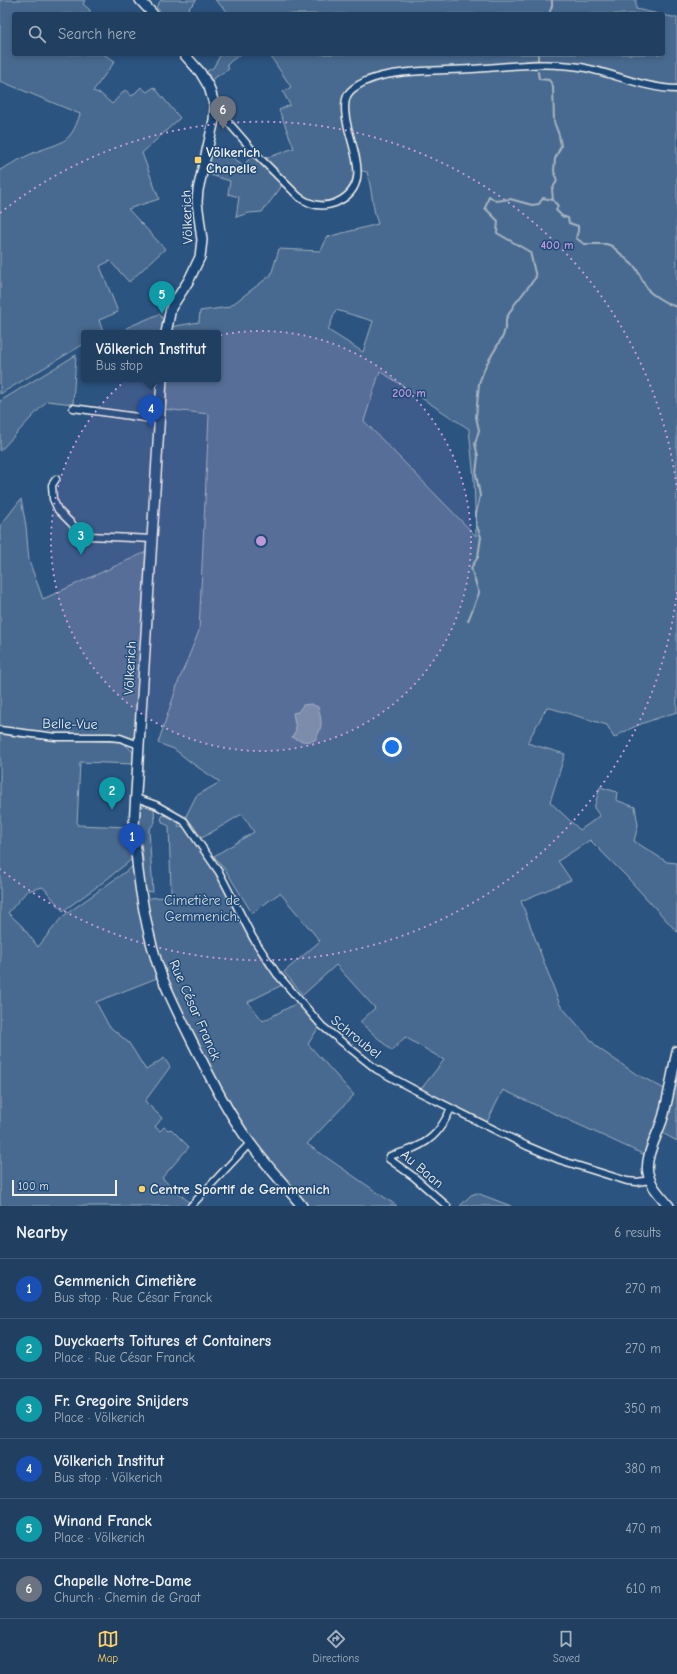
<!DOCTYPE html>
<meta charset="utf-8">
<style>
:root{--surface:#213f61;--page:#2d4a6a;--text:#f1f3f6;--muted:#a2afbd;--line:#3e5876;--accent:#ffd166}
body{margin:0;font-family:"Comic Neue",sans-serif;background:var(--page);color:var(--text)}
.scale{position:absolute;left:12px;bottom:10px;width:105px;box-sizing:border-box;padding-left:4px;border:2px solid #f4f1e8;border-top:0;font-size:11px;line-height:14px;white-space:nowrap;color:#f4f1e8;-webkit-text-stroke:3px #1f4a7a;paint-order:stroke}
.you{position:absolute;left:392px;top:747px;width:14px;height:14px;margin:-10px;border:3px solid #fff;border-radius:50%;background:#1a73e8;box-shadow:0 0 0 6px #1a73e833}
.badge{display:grid;place-items:center;width:26px;height:26px;border-radius:50%;background:var(--accent);color:#fff;font-size:13px;font-weight:700}
.pin{position:absolute;translate:-50% -33px;filter:drop-shadow(0 1px 2px #0008)}
.pin::after{content:'';position:absolute;top:21px;width:14px;height:12px;background:inherit;clip-path:polygon(0 0,100% 0,50% 100%)}
.popup{position:absolute;left:81px;top:330px;width:140px;height:52px;box-sizing:border-box;display:grid;place-content:center;border-radius:4px;background:var(--surface);filter:drop-shadow(0 1px 3px #0005);font-size:13px;white-space:nowrap;color:var(--muted)}
.popup b{font-size:15px;color:var(--text)}
.popup::after{content:'';position:absolute;left:50%;top:100%;margin-left:-8px;border:8px solid transparent;border-top-color:var(--surface)}
.list{margin:0;padding:0;list-style:none}
h2{display:flex;justify-content:space-between;align-items:center;height:52px;margin:0;padding:0 16px;font-size:17px}
h2 small{font-size:13px;font-weight:400;color:var(--muted)}
.list li{display:grid;grid-template-columns:26px 1fr auto;gap:12px;align-items:center;box-sizing:border-box;height:60px;padding:0 16px;border-top:1px solid var(--line)}
.list b{display:block;font-size:15px;white-space:nowrap}
.list p{margin:0;font-size:13px;white-space:nowrap;color:var(--muted)}
.list em{font-size:13px;font-style:normal;color:var(--muted)}
.icon{flex:none;width:22px;height:22px;fill:none;stroke:currentColor;stroke-width:2;stroke-linecap:round;stroke-linejoin:round}
.map{position:relative;flex:none;width:677px;height:1206px;overflow:hidden}
.search{position:absolute;background:var(--surface);box-shadow:0 2px 6px #0003;left:12px;right:12px;top:12px;height:44px;display:flex;align-items:center;gap:10px;box-sizing:border-box;padding:0 14px;border-radius:4px;color:var(--muted);font-size:15px}
.sheet{height:412px;background:var(--surface)}
nav{display:flex;justify-content:space-around;align-items:center;box-sizing:border-box;height:56px;border-top:1px solid var(--line);background:var(--surface);font-size:11px;color:var(--muted)}
nav a{display:grid;justify-items:center;gap:2px}
nav .on{color:var(--accent)}
.map>svg:first-child{display:block}
</style>
<div class="map">
<svg width="677" height="1206" viewBox="0 0 677 1206">
<rect width="100%" height="100%" fill="#2c5481"/>
<filter id="ink" filterUnits="userSpaceOnUse"><feTurbulence type="fractalNoise" baseFrequency=".025" numOctaves="2"/><feDisplacementMap in="SourceGraphic" scale="8" xChannelSelector="R" yChannelSelector="G"/><feConvolveMatrix kernelMatrix="1 2 1 2 8 2 1 2 1" color-interpolation-filters="sRGB"/></filter>
<g filter="url(#ink)">
<g fill="#496b90" stroke="#9eaebc" fill-rule="evenodd">
<path d="M 0,0 L 85,0 L 83,4 L 90,10 L 90,14 L 14,14 L 14,54 L 103,54 L 115,61 L 93,91 L 101,94 L 112,104 L 125,90 L 132,96 L 141,87 L 147,92 L 154,87 L 180,118 L 142,153 L 159,199 L 128,209 L 165,249 L 129,282 L 110,261 L 100,266 L 118,312 L 99,320 L 103,332 L 84,333 L 84,344 L 0,394 L 0,170 C 11,164 22,158 33,153 C 60,142 70,146 80,114 L 0,81 Z"/>
<polygon points="161,0 197,0 183,14 162,14 156,7"/>
<polygon points="215,0 636,0 636,9 659,14 230,14"/>
<path d="M 663,15 L 677,18 L 677,86 C 629,81 584,61 535,60 L 363,80 L 367,85 L 388,78 L 402,76 L 547,67 C 588,69 627,82 667,92 L 677,93 L 677,712 C 655,719 633,725 614,738 L 607,725 L 547,707 L 527,743 L 565,754 L 550,802 L 580,830 L 600,816 L 594,808 L 600,787 L 617,792 L 616,800 L 635,807 L 638,825 L 634,841 L 667,862 L 677,863 L 677,932 L 626,876 L 590,840 L 558,861 L 571,880 L 521,901 L 560,1005 L 598,1048 L 636,1074 L 665,1089 L 677,1056 L 677,1141 L 657,1130 L 647,1156 L 503,1090 L 487,1122 L 421,1089 L 444,1060 L 405,1037 L 392,1051 L 360,1022 L 375,1008 L 336,965 L 303,995 L 284,972 L 320,941 L 280,893 L 252,913 L 226,871 L 214,856 L 254,832 L 242,814 L 202,838 L 186,816 L 196,796 L 220,782 L 193,764 L 174,749 L 158,743 L 179,680 L 199,631 L 209,414 L 163,409 L 165,379 L 218,379 L 218,333 L 169,333 L 170,327 L 199,322 L 200,311 L 229,307 L 271,275 L 279,249 L 321,251 L 327,237 L 378,224 C 372,207 372,189 367,172 L 354,169 C 354,187 341,201 322,201 C 319,201 316,202 313,200 C 302,196 294,188 285,180 L 279,190 L 262,212 L 249,213 L 236,217 L 239,197 L 228,194 L 230,181 L 201,172 L 208,142 L 244,165 L 256,151 L 264,159 L 294,148 L 279,110 L 290,105 L 283,92 L 291,87 L 269,54 L 663,54 ZM 336,310 L 373,321 L 363,352 L 328,330 ZM 380,371 L 469,429 L 474,479 L 476,536 L 364,421 Z"/>
<polygon points="221,54 241,54 231,61 227,65 229,69 211,80 207,71 213,68"/>
<path d="M 159,314 C 165,318 162,326 161,333 L 129,333 L 126,328 Z"/>
<polygon points="76,355 73,404 47,401 0,451 0,401"/>
<polygon points="21,499 26,526 29,561 43,599 146,552 135,740 116,735 58,735 0,727 0,526"/>
<polygon points="0,733 19,737 120,742 127,746 134,753 133,764 80,762 77,825 130,827 131,860 102,883 63,911 43,887 27,891 8,913 22,926 38,947 62,917 132,867 148,944 157,978 96,1002 109,1026 129,1043 146,1070 164,1058 170,1067 145,1101 162,1118 155,1127 160,1131 164,1127 168,1130 171,1129 189,1147 162,1178 190,1203 188,1206 0,1206"/>
<polygon points="147,805 154,809 155,822 149,830 153,892 145,891 142,878 143,860 141,842 138,829 138,809 140,807"/>
<path d="M 163,815 L 168,815 L 180,822 L 178,826 L 185,827 C 202,851 218,875 231,901 C 247,930 258,961 282,985 L 248,1002 L 263,1021 L 299,1002 L 319,1027 L 308,1044 L 354,1095 L 307,1144 L 397,1206 L 307,1206 C 260,1156 224,1096 193,1035 C 182,1013 170,990 162,967 C 155,945 151,923 146,902 L 150,898 L 165,897 L 171,890 L 169,826 L 163,823 L 161,819 Z"/>
<polygon points="477,1193 511,1206 460,1206 471,1195"/>
</g>
<path fill="#738ca6" stroke="#a7b4c0" d="M 311,704 L 318,707 C 322,722 323,726 315,740 C 306,743 300,741 292,737 L 296,730 L 293,713 L 298,712 L 303,705 Z"/>
<g fill="none" stroke-linecap="round" stroke-linejoin="round">
<g stroke="#a7b4c0" stroke-width="2">
<polyline points="549,14 552,6 552,0"/>
<polyline points="538,61 538,54"/>
<path d="M 538,72 L 539,79 L 549,80 L 553,86 L 554,122 L 559,135 L 561,146 L 555,159 L 554,171 L 557,181 L 552,189 L 553,200 L 558,206 L 556,210 L 562,216 L 568,218 L 569,223 L 578,226 L 578,231 L 576,238 L 584,244 L 606,244 L 612,246 L 636,268 L 645,285 C 648,288 647,290 651,293 C 658,298 668,305 677,307"/>
<polyline points="468,621 479,593 471,568 478,557 481,537 476,524 476,513 480,496 476,474 478,456 475,444 479,430 476,417 479,383 486,365 503,336 506,325 506,319 514,305 536,277 530,252 497,233 498,221 485,208 489,196 496,201 510,199 532,205 539,204 543,198 553,200"/>
</g>
<defs>
<g id="street">
<path d="M 215,107 L 255,153 L 299,197 C 310,205 322,208 335,203 C 383,183 338,132 346,99 C 348,90 358,85 366,81 C 394,69 440,71 471,69 C 507,67 544,61 580,67 C 611,72 645,89 677,89"/>
<polyline points="73,408 159,420"/>
<polyline points="56,479 52,485 53,499 58,510 81,533 90,536 152,539"/>
<polyline points="0,730 56,737 110,737 120,738 139,745"/>
<polyline points="136,798 156,805 184,821 219,872 253,938 277,974 322,1026 376,1069 413,1089 527,1146 560,1160 627,1181 637,1182 650,1180"/>
<polyline points="191,1206 250,1143"/>
<path d="M 447,1206 L 414,1177 L 389,1159 L 390,1156 C 398,1153 406,1152 414,1148 C 435,1139 441,1128 451,1109"/>
</g>
<g id="secondary">
<polyline points="140,0 153,14"/>
<polyline points="166,333 171,308 189,280 200,257 202,240 197,202 198,190 214,120 215,107 209,87 200,72 184,54"/>
<path d="M 162,379 L 134,825 C 137,876 144,929 162,977 C 172,1002 185,1027 197,1051 C 213,1083 229,1114 250,1143 C 266,1165 285,1185 302,1206"/>
<path d="M 669,1206 C 661,1196 650,1186 648,1173 C 644,1156 660,1131 664,1114 C 669,1093 673,1072 677,1051"/>
</g>
</defs>
<use href="#street" stroke="#f4f1e8" stroke-width="9"/>
<use href="#secondary" stroke="#f4f1e8" stroke-width="12"/>
<use href="#street" stroke="#1f4a7a" stroke-width="6"/>
<use href="#secondary" stroke="#1f4a7a" stroke-width="9"/>
</g>
</g>
<circle cx="261" cy="541" r="210" fill="#be98d6" fill-opacity=".12"/>
<g fill="none" stroke="#be98d6" stroke-width="2" stroke-dasharray="2 4">
<circle cx="261" cy="541" r="210"/>
<path d="M677 592A419 419 0 0 1 0 869M0 213A419 419 0 0 1 677 490"/>
</g>
<g fill="#ffd166" stroke="#1f4a7a" stroke-width="1.5">
<rect x="194" y="156" width="8" height="8" rx="2"/>
<circle cx="142" cy="1189" r="4"/>
</g>
<g text-anchor="middle" dominant-baseline="central" stroke-width="3" stroke-linejoin="round" paint-order="stroke">
<g font-size="14" font-weight="bold" fill="#f4f1e8" stroke="#1f4a7a" text-anchor="start">
<text x="206" y="152">Völkerich<tspan x="206" dy="16">Chapelle</tspan></text>
<text x="150" y="1189">Centre Sportif de Gemmenich</text>
</g>
<g font-size="14" fill="#f4f1e8" stroke="#1f4a7a">
<text transform="translate(187 217) rotate(-92)">Völkerich</text>
<text transform="translate(130 668) rotate(-87)">Völkerich</text>
<text transform="translate(70 724) rotate(1)">Belle-Vue</text>
<text transform="translate(195 1010) rotate(66)">Rue César Franck</text>
<text transform="translate(356 1037) rotate(39)">Schroubel</text>
<text transform="translate(422 1169) rotate(40)">Au Baan</text>
</g>
<g font-size="14" fill="#dadddb" stroke="#1f4a7a">
<text x="202" y="900">Cimetière de<tspan x="202" dy="16">Gemmenich.</tspan></text>
</g>
</g>
<circle cx="261" cy="541" r="6" fill="#be98d6" stroke="#1f4a7a" stroke-width="2"/>
<g font-size="12" text-anchor="middle" font-weight="bold" fill="#be98d6" stroke="#1f4a7a" stroke-width="3" stroke-linejoin="round" paint-order="stroke">
<text x="557" y="249">400 m</text>
<text x="409" y="397">200 m</text>
</g>
</svg>
<div class="scale">100 m</div>
<div class="you"></div>
<div class="pin badge" style="left:132px;top:856px;background:#1a4fb4">1</div>
<div class="pin badge" style="left:112px;top:810px;background:#0f9aa8">2</div>
<div class="pin badge" style="left:81px;top:555px;background:#0f9aa8">3</div>
<div class="pin badge" style="left:151px;top:428px;background:#1a4fb4">4</div>
<div class="popup"><b>Völkerich Institut</b>Bus stop</div>
<div class="pin badge" style="left:162px;top:314px;background:#0f9aa8">5</div>
<div class="pin badge" style="left:223px;top:129px;background:#6b7280">6</div>
<div class="search"><svg class="icon" aria-label="search" viewBox="0 0 24 24"><circle cx="10" cy="10" r="6"/><path d="M15 15l6 6"/></svg>Search here</div>
</div>
<section class="sheet">
<h2>Nearby<small>6 results</small></h2>
<ul class="list">
<li><span class="badge" style="background:#1a4fb4">1</span><div><b>Gemmenich Cimetière</b><p>Bus stop · Rue César Franck</p></div><em>270 m</em></li>
<li><span class="badge" style="background:#0f9aa8">2</span><div><b>Duyckaerts Toitures et Containers</b><p>Place · Rue César Franck</p></div><em>270 m</em></li>
<li><span class="badge" style="background:#0f9aa8">3</span><div><b>Fr. Gregoire Snijders</b><p>Place · Völkerich</p></div><em>350 m</em></li>
<li><span class="badge" style="background:#1a4fb4">4</span><div><b>Völkerich Institut</b><p>Bus stop · Völkerich</p></div><em>380 m</em></li>
<li><span class="badge" style="background:#0f9aa8">5</span><div><b>Winand Franck</b><p>Place · Völkerich</p></div><em>470 m</em></li>
<li><span class="badge" style="background:#6b7280">6</span><div><b>Chapelle Notre-Dame</b><p>Church · Chemin de Graat</p></div><em>610 m</em></li>
</ul>
</section>
<nav>
<a class="on"><svg class="icon" aria-label="map" viewBox="0 0 24 24"><path d="M3 6l6-2 6 2 6-2v14l-6 2-6-2-6 2zM9 4v14M15 6v14"/></svg>Map</a>
<a><svg class="icon" aria-label="directions" viewBox="0 0 24 24"><path d="M12 3l9 9-9 9-9-9zM9 14v-3h6M13 9l2 2-2 2"/></svg>Directions</a>
<a><svg class="icon" aria-label="saved" viewBox="0 0 24 24"><path d="M7 4h10v16l-5-4-5 4z"/></svg>Saved</a>
</nav>
